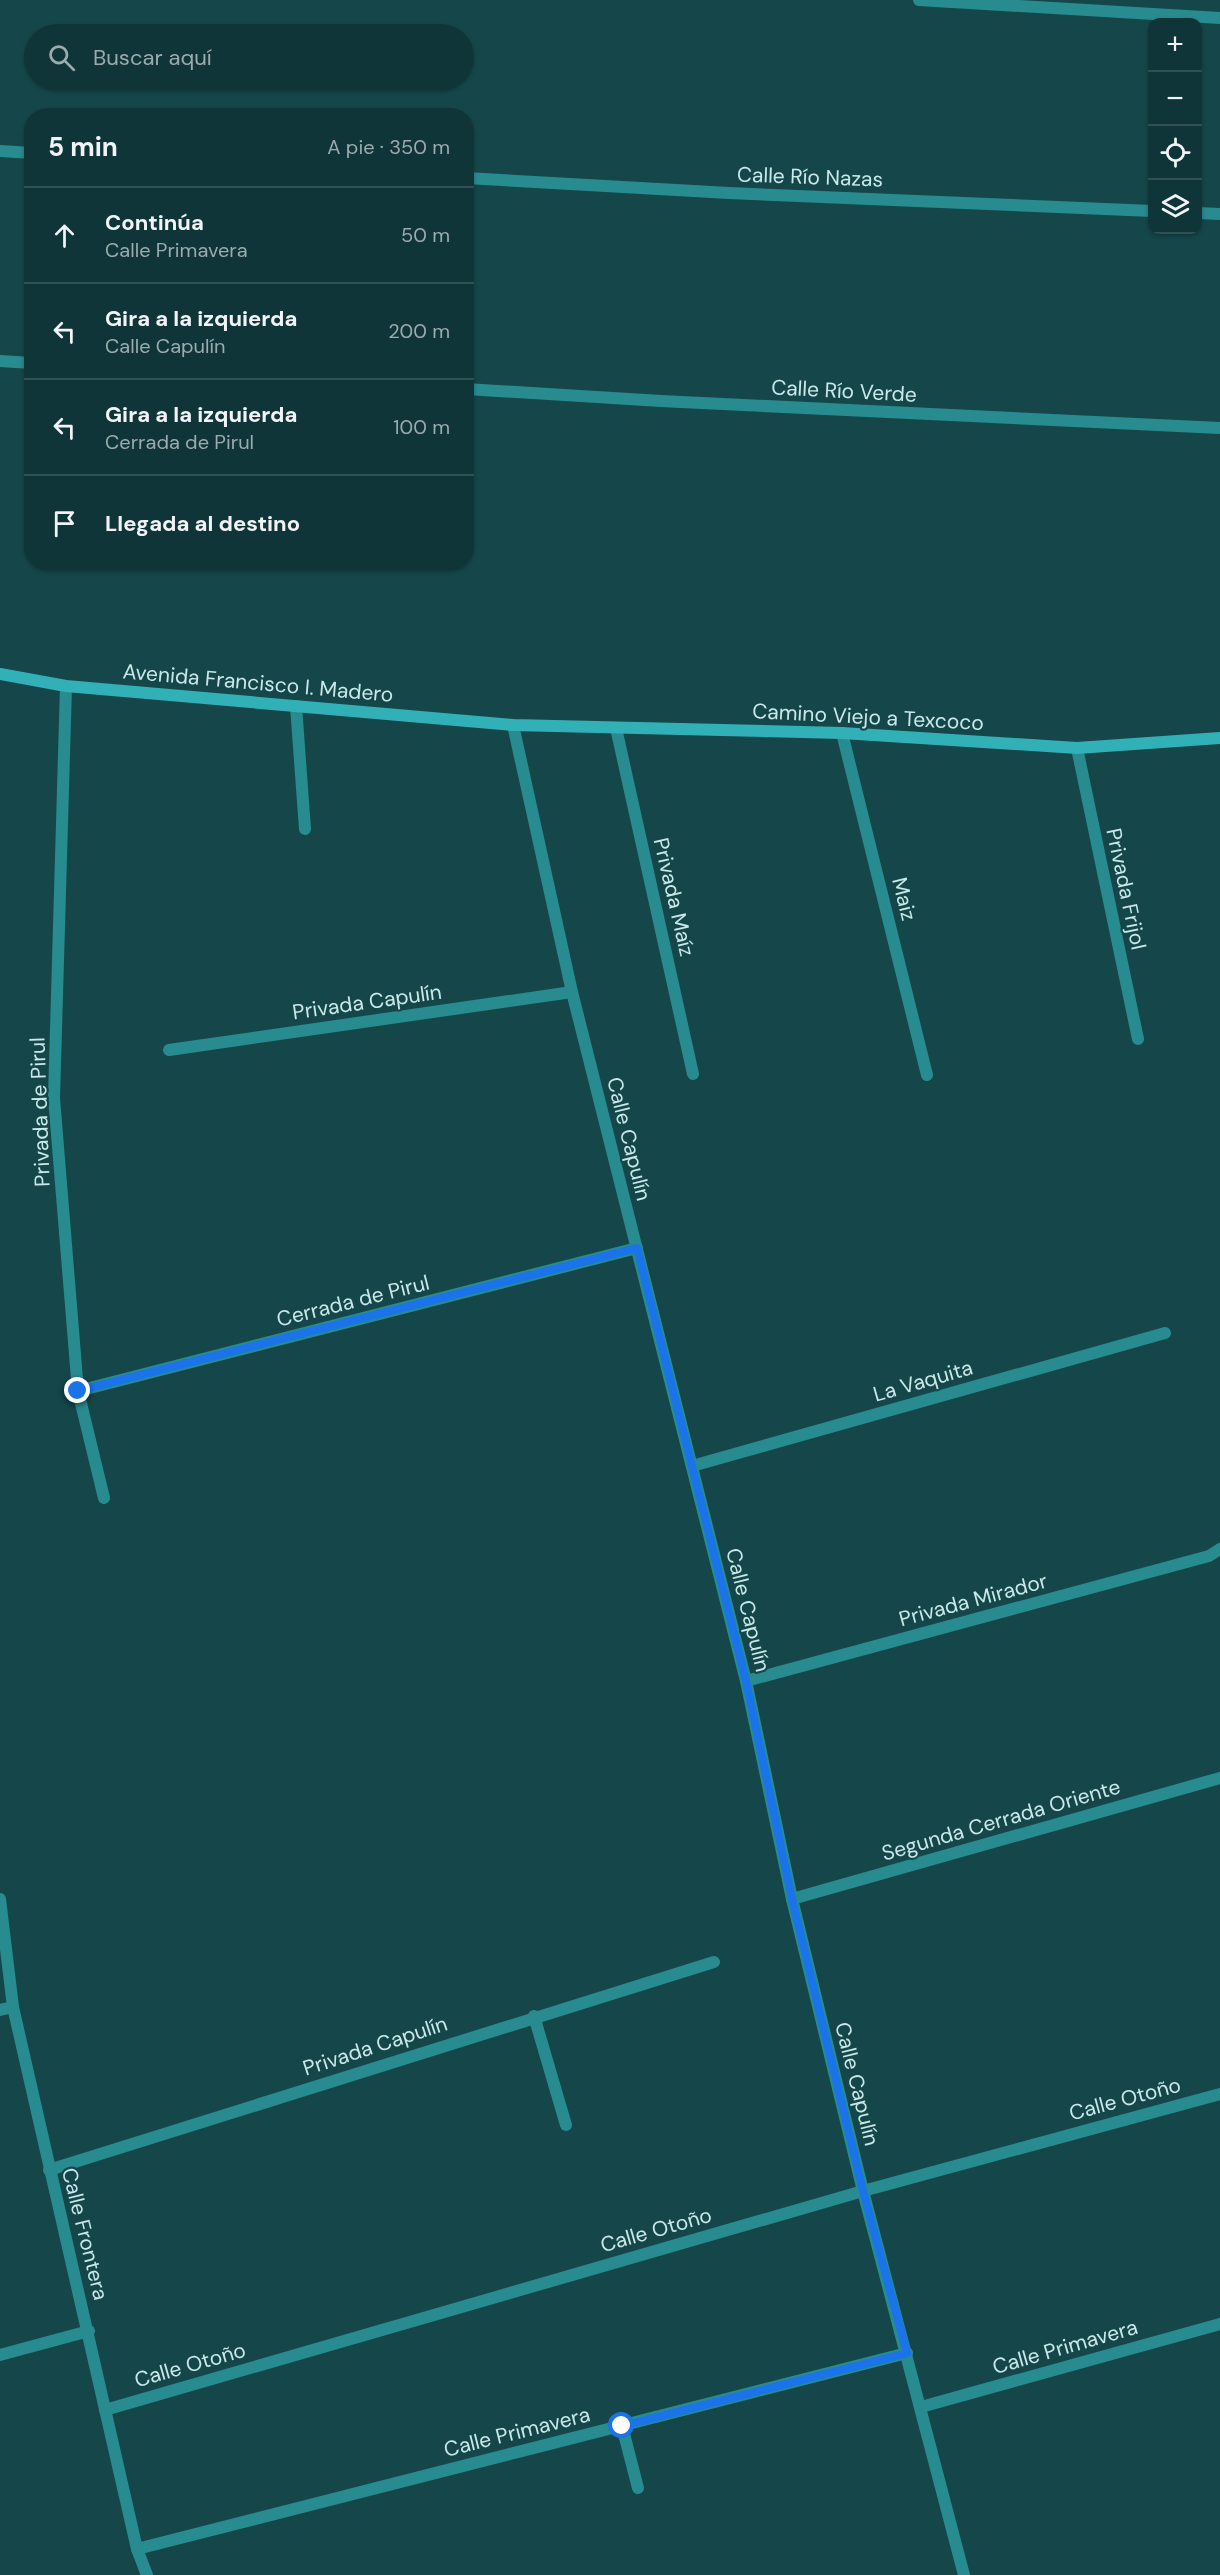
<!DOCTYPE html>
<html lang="es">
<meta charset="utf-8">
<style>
:root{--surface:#103538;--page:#1e4043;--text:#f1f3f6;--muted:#9cabae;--line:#305053}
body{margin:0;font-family:"DM Sans",sans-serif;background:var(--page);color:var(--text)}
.controls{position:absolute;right:18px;top:18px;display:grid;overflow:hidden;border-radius:12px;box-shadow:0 2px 4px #0004}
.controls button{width:54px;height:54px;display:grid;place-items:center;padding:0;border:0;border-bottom:2px solid var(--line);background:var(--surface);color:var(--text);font:30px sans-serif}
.stop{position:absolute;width:18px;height:18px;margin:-14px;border:4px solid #1a73e8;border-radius:50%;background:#fff}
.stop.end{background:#1a73e8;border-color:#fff;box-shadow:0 2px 6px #0008}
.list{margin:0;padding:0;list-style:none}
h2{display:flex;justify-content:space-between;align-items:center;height:78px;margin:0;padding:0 24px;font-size:26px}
h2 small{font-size:20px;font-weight:400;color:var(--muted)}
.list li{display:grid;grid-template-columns:39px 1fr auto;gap:18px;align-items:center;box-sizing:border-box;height:96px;padding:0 24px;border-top:2px solid var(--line)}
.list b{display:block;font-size:22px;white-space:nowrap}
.list p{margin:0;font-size:20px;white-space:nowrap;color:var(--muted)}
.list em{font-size:20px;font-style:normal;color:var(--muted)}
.icon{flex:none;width:33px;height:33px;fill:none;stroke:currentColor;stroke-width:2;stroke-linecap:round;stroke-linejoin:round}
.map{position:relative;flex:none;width:1220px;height:2575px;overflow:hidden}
.search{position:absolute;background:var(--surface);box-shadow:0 2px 4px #0004;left:24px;top:24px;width:450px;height:66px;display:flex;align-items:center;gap:15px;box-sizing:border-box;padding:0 21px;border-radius:33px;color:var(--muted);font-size:22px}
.panel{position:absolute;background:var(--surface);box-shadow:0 2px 4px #0004;left:24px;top:108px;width:450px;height:462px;border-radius:24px}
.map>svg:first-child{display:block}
</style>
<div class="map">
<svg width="1220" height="2575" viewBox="0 0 1220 2575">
<rect width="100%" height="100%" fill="#15474a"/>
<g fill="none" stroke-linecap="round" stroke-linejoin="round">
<g stroke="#288b90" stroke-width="12">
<polyline points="296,706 305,829"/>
<polyline points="534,2016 566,2125"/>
<polyline points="622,2426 638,2488"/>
</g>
<g stroke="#288b90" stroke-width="12">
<polyline points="919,0 1220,18"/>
<polyline points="0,151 32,153"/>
<polyline points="466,178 729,193 1152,211"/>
<polyline points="1198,213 1220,214"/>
<polyline points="0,361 32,363"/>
<polyline points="466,389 661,401 1220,428"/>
<polyline points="66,686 54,1098 78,1391 104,1498"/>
<polyline points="616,728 693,1074"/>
<polyline points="842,733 927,1075"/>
<polyline points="1077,748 1138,1039"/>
<polyline points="169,1050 572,992"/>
<polyline points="78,1391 637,1248"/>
<polyline points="692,1466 1165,1333"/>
<polyline points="746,1681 1209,1556 1220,1549"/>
<polyline points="792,1899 1220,1778"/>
<polyline points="0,2010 13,2007"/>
<polyline points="49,2170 714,1962"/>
<polyline points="921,2407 1220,2324"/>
<polyline points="105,2410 863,2191 1220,2094"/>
<polyline points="137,2549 907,2353"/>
</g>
<g stroke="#288b90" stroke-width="12">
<polyline points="513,725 572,992 746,1681 792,1899 863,2191 964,2575"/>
<polyline points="0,1899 13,2007 137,2549 147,2575"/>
<polyline points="0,2355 89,2331"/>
</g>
<polyline stroke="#32b0b7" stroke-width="12" points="0,674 66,686 513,725 842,733 1077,748 1220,738"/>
</g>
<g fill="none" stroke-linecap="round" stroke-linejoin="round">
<polyline stroke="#1a73e8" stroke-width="8" points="78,1391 637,1248 746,1681 792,1899 863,2191 907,2353 622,2426"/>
</g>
<g text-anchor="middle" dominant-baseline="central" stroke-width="4.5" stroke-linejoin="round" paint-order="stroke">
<g font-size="21" fill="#c9e8e9" stroke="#15474a">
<text transform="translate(810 177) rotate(2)">Calle Río Nazas</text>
<text transform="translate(844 391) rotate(3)">Calle Río Verde</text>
<text transform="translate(258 683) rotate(5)">Avenida Francisco I. Madero</text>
<text transform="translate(868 717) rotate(3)">Camino Viejo a Texcoco</text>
<text transform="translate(1126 889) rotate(78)">Privada Frijol</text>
<text transform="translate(674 897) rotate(77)">Privada Maíz</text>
<text transform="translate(904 899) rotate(76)">Maiz</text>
<text transform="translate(367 1002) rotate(-8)">Privada Capulín</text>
<text transform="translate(40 1112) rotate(-92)">Privada de Pirul</text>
<text transform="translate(629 1139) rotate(76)">Calle Capulín</text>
<text transform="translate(353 1301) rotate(-14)">Cerrada de Pirul</text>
<text transform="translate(923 1381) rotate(-16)">La Vaquita</text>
<text transform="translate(973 1600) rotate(-15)">Privada Mirador</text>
<text transform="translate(748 1610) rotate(76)">Calle Capulín</text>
<text transform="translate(1001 1820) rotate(-16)">Segunda Cerrada Oriente</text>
<text transform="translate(375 2046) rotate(-18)">Privada Capulín</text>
<text transform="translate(857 2084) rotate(76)">Calle Capulín</text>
<text transform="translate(1125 2099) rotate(-15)">Calle Otoño</text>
<text transform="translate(656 2230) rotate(-16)">Calle Otoño</text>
<text transform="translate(85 2234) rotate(76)">Calle Frontera</text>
<text transform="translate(1065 2347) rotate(-16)">Calle Primavera</text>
<text transform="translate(190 2365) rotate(-16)">Calle Otoño</text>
<text transform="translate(517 2432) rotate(-14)">Calle Primavera</text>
</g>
</g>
</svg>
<div class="controls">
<button>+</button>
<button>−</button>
<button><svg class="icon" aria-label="locate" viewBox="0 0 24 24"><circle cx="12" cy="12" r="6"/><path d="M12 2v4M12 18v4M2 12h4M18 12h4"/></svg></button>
<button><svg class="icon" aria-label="layers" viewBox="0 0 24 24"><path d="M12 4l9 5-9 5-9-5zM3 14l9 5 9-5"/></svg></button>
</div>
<div class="stop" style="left:622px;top:2426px"></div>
<div class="stop end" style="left:78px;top:1391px"></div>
<div class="search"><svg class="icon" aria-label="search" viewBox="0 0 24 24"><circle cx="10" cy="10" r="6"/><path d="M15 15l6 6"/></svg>Buscar aquí</div>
<section class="panel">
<h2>5 min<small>A pie · 350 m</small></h2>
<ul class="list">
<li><svg class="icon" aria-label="ahead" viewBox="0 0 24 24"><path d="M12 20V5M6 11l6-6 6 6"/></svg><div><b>Continúa</b><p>Calle Primavera</p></div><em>50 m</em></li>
<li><svg class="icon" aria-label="left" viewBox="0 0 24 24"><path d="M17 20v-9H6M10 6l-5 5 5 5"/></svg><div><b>Gira a la izquierda</b><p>Calle Capulín</p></div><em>200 m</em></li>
<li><svg class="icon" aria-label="left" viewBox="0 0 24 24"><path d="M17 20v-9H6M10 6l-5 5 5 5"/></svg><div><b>Gira a la izquierda</b><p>Cerrada de Pirul</p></div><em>100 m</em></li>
<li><svg class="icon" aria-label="arrive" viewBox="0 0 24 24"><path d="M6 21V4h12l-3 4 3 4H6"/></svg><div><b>Llegada al destino</b></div></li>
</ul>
</section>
</div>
